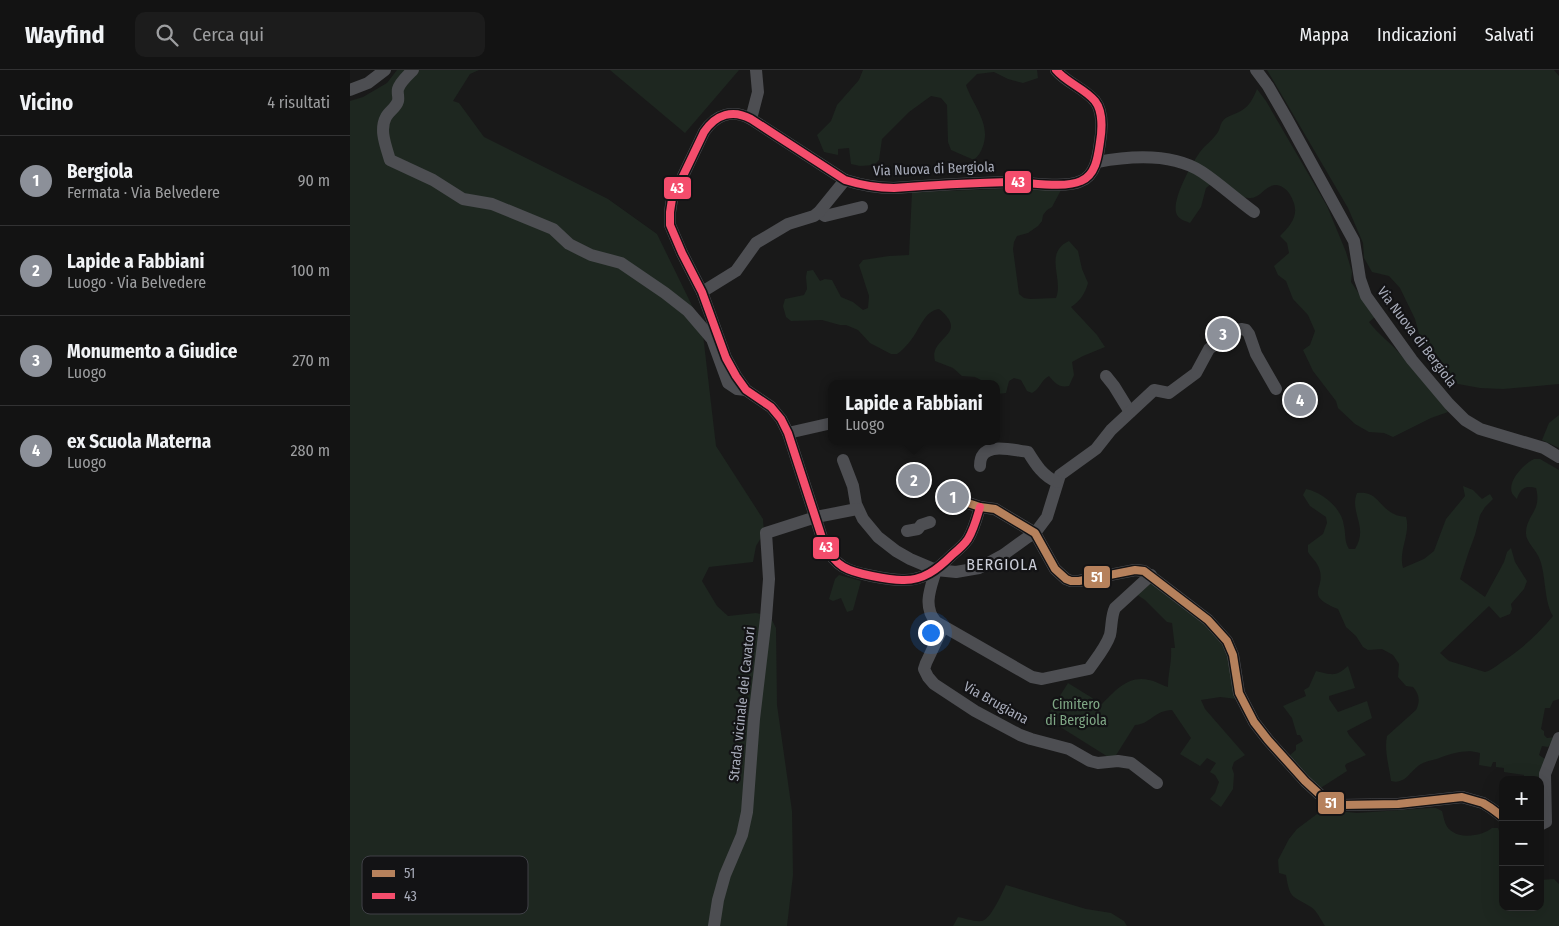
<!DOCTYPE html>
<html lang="it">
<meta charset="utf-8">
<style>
:root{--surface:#131313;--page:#1c1c1c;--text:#f1f3f6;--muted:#9d9ea0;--line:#323233;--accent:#8c9099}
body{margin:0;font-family:"Fira Sans Condensed",sans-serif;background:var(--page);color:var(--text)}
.controls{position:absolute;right:15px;bottom:15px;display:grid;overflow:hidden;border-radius:10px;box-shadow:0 5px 20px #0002}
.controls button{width:45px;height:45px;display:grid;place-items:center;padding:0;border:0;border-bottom:1px solid var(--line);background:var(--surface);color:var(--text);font:25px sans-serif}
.you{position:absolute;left:580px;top:562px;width:18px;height:18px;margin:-12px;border:4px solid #fff;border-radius:50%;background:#1a73e8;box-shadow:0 0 0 8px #1a73e833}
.badge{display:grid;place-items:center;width:32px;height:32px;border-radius:50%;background:var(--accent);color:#fff;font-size:16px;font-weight:700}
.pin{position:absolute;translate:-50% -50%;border:2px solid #fff;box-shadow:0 1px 5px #0006}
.popup{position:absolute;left:478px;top:310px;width:172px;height:65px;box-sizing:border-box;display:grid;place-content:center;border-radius:10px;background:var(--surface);filter:drop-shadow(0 1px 4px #0005);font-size:16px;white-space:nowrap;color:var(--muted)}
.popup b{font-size:19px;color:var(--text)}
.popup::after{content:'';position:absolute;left:50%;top:100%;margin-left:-10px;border:10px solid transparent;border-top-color:var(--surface)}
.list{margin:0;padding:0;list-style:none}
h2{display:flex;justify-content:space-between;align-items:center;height:65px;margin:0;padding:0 20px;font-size:21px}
h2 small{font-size:16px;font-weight:400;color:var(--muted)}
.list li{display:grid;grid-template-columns:32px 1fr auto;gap:15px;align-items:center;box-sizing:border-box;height:90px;padding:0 20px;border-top:1px solid var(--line)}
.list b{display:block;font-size:19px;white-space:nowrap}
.list p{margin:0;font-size:16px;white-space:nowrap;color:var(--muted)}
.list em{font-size:16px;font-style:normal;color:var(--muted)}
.icon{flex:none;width:28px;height:28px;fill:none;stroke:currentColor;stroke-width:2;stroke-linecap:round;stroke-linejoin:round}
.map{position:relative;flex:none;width:1209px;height:856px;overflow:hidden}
header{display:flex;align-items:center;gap:30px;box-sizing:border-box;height:70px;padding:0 25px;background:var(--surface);border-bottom:1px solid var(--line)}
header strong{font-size:24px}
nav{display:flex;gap:28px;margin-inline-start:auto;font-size:18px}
.search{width:350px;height:45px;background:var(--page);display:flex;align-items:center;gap:12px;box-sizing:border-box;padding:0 18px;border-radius:10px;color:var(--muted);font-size:19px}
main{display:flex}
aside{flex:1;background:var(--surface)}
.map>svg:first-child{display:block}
</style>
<header>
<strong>Wayfind</strong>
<div class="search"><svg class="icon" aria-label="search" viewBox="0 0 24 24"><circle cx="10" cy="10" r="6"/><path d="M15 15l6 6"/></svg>Cerca qui</div>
<nav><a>Mappa</a><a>Indicazioni</a><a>Salvati</a></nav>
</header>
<main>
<aside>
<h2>Vicino<small>4 risultati</small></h2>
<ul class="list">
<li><span class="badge">1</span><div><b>Bergiola</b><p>Fermata · Via Belvedere</p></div><em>90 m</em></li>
<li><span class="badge">2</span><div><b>Lapide a Fabbiani</b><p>Luogo · Via Belvedere</p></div><em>100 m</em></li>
<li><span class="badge">3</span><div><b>Monumento a Giudice</b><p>Luogo</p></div><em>270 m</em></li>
<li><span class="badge">4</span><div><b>ex Scuola Materna</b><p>Luogo</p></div><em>280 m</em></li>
</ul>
</aside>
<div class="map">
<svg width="1209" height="856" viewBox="0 0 1209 856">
<rect width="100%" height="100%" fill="#191919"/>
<g fill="#1e2720">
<polygon points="47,0 129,0 120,4 103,31 109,33 134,67 258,129 307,164 352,256 366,376 413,449 414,463 406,476 403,492 359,497 352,511 367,536 378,546 406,543 420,546 426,558 427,635 442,741 443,805 437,856 0,856 0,31 13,27 37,13"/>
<polygon points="260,0 389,0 335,63"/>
<path d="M 513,0 L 687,0 L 688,8 L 673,13 L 658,9 L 644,2 L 627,4 L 616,15 C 623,36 641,53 633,76 C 631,82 629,85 624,90 L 601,80 L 598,72 L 597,35 L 591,28 L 581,26 L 559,42 L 532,69 L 529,90 L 524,95 L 510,96 L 501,94 L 499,78 L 488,79 L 488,85 L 474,82 L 467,65 L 481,51 L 487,35 L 509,10 Z"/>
<polygon points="917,0 1204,0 1209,6 1209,314 1153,319 1130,318 1108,314 1082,291 1073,278 1065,249 1050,218 1039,206 1022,202 1014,188 1013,173 998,138"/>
<path d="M 907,19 L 916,31 L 977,136 L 996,182 L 1002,202 L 1001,212 L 1025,247 L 1019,252 C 1029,265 1041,273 1051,285 C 1068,303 1083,323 1098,342 L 1081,348 L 1043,367 L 1034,363 L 1019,362 L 1005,354 L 988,338 L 986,331 L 963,301 L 953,280 L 960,275 L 965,261 L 958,245 L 943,229 L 936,211 L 928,205 L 924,196 L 939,183 L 937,173 L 930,166 C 944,152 951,142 939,123 C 936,119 931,115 926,115 C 915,115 910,129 899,128 C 887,128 875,117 865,111 L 856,118 L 851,137 L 840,153 C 836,151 830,150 827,145 C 820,132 842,93 850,82 C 855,75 863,70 868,62 C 870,59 870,55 872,52 C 876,46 883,45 889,42 C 899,37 903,29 907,19 Z"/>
<path d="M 686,118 L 711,120 L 702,137 L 697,140 L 693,145 L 692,151 L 688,156 L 678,163 L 667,166 L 664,172 L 663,179 L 669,224 L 674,228 L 680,229 L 706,228 C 714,209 693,183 719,171 L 728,181 L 732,199 L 738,213 C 735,224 730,231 721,237 L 747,265 L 755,277 L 733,286 L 722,292 L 724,305 L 719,316 C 709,318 705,313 699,306 C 691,310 690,319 682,323 L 677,321 L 671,310 L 664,308 L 659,311 L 656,323 L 647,324 L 646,314 L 633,314 L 631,310 L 625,307 L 612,306 L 603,298 L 585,291 C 578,267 621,265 589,239 C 574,241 570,259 561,270 C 557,275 552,281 547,284 L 541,284 L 520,273 L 508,260 L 496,255 L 490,255 L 472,250 L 441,251 L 436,247 L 433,236 L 435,229 L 454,225 L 457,219 L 456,207 L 457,201 L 463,200 L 470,211 L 475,209 L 482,210 L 491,227 L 503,232 L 513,240 L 518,238 L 519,226 L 509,195 L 513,190 L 539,186 L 559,185 L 562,122 Z"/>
<polygon points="1209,345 1209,378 1192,370 1199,353"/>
<path d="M 1184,389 L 1190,389 L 1209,400 L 1209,629 L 1203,631 L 1200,638 L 1195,638 L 1191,659 L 1194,661 L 1194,665 L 1197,668 L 1206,667 L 1198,677 L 1192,676 L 1189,685 L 1195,689 L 1190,710 L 1173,710 L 1174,705 L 1154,702 L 1154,698 L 1146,697 L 1146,692 L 1143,692 L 1141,697 L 1129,695 L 1130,683 C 1116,679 1105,683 1092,687 C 1086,690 1079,690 1073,693 C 1060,699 1057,715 1041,711 C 1039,696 1034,680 1037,666 L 1066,640 C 1070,632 1070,625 1063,617 L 1056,616 L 1048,607 L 1049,594 L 1043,585 L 1032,579 L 1018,580 L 1013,577 L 1006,566 L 996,557 L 988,539 C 952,524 977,520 969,498 C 967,492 961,487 958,482 L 958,475 L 973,464 L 977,453 L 976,447 L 960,436 L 953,425 L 956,419 C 972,422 992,438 994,456 C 996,465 994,471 999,479 L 1005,479 C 1019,457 999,442 1007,423 C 1027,420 1029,437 1044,444 C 1047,446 1052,446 1056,447 C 1061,463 1048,481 1053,498 L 1074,489 L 1084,481 L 1096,449 L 1115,426 L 1113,416 L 1123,420 L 1132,429 L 1140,424 L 1143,429 L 1135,437 L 1130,445 L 1125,465 L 1118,484 L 1110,509 L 1135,527 L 1154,492 L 1157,482 L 1161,478 L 1165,492 L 1177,511 L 1174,519 L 1161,534 L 1162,539 L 1160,544 L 1150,548 L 1139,536 L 1090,583 L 1099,591 L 1135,602 C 1142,600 1146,596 1152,592 C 1172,579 1188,564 1203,546 C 1194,532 1196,506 1190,490 C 1187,480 1175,472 1176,462 C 1177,444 1192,441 1186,418 C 1175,415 1170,419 1167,429 C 1166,428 1162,424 1162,423 C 1157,411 1175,393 1184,389 Z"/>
<polygon points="489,505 511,511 503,540 497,542 491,528 483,531 479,529 485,509"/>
<path d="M 802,510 L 861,556 L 879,586 L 887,629 L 870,627 L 851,630 L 855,639 L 895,685 L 884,692 L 882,698 L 884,704 L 883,719 L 871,737 L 860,729 L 865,723 L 869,712 L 865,705 L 860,702 L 866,693 L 857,688 L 850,696 L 830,684 L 841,668 L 822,640 C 805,640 799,655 785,655 L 763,690 L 696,648 L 718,613 L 752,634 C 765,621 778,605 799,610 C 806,611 811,615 818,617 C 818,603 822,592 821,578 L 825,578 L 822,553 L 817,552 L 795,530 L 786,524 Z"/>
<path d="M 998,596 L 1005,618 L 979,626 L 979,629 L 988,642 L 1017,631 L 1022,648 L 997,661 L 999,665 L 1016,685 L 996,694 L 995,696 L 997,701 L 969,719 L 939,686 L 946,680 L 946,675 L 953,671 L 950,665 L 947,665 L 942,648 L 933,636 L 956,626 L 954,620 L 959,617 L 966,601 C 982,605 986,607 998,596 Z"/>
<path d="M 1080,738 L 1086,738 L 1092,741 C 1094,749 1095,758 1103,762 C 1113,769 1134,765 1142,758 L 1148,758 L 1153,771 L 1153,837 L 1190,837 L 1190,810 L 1204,809 L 1209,814 L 1209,856 L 975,856 C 971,850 967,841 961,837 C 942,825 940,830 936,805 L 929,803 L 928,790 L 939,769 L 947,759 L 967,744 L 977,740 L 1007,743 Z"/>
<path d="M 656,815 L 736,839 L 761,843 L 774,851 L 777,856 L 603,856 L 608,847 C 614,848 625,852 632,851 C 641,849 652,823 656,815 Z"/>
</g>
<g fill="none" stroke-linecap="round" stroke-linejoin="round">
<g stroke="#4d4e52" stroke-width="12">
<path d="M 63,0 C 58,5 50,12 48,19 C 47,23 49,27 48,31 C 46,38 39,41 36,47 C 29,60 36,76 40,90 L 83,110 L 113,129 L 142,134 L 203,159 L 219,174 L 241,185 L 271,193 L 315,223 L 338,241 L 362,269 L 378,313 L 387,319 L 396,320"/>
<polyline points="906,0 918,16 937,49 1004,171 1010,209 1016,226 1062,290 1099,334 1115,350 1130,359 1194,378 1209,387"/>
<polyline points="0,20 18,13 35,0"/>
<polyline points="401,49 408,22 406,0"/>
<path d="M 747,92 C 779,86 823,83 852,102 C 870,114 886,129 904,142"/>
<polyline points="469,142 475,146 512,137"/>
<polyline points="352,222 386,201 406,173 438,154 464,146 469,142 495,110"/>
<polyline points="756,306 764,316 780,342"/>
<polyline points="438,363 482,353"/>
<polyline points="493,390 503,416 506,434 513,449 528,467 546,481 560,489 586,500 606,502 629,498 653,485 678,467 685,463 697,447 710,405 746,379 761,360 804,320 819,323 846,303 859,279 882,261 891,259 896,260 899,264 906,284 926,319"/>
<path d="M 630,396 C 630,370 661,380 678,382 C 686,395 693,406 707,412"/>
<polyline points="603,428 630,437 645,439 685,463 705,499 716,509 721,511 729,511 785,500 794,501 858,550 877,571 883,585 889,623 904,652 918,670 955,711 979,733 991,735 1048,734 1112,727 1133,733 1141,738 1153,747"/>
<path d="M 630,437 C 627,447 624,459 618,469 C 614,475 608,480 602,485 C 588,499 573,511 552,510 C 542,510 532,508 522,506 C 497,501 486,497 474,474 L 438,363 L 431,349 L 421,337 L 396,320 L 386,306 L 376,288 L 352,222 L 332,183 L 320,155 L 320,142 L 322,129 L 354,62 C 366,44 383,39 401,49 L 495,110 C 511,115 527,118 544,118 C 582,115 621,113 659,112 C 678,112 714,119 731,111 C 746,105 748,86 750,72 C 752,60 753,41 745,31 C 734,18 717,13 706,0"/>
<polyline points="557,461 568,459 571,455 580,452"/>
<path d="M 586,500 C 581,517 572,536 586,552 L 682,607 L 692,609 L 739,599 C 746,589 756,577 760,565 C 762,556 761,546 765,538 L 801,505"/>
<polyline points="593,557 576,593 574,599 578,607 584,614 625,641 670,665 681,669 719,679 740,691 748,693 768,691 781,693 807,713"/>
<polyline points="1190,755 1196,752 1195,704 1209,668"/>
<polyline points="364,856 368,830 375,805 392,765 397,742 404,649 416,548 419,509 416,463 466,447 507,439"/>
</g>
<defs>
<polyline id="bus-1" points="603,428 630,437 645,439 685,463 705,499 716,509 721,511 729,511 785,500 794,501 858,550 877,571 883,585 889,623 904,652 918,670 955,711 979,733 991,735 1048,734 1112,727 1133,733 1141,738 1153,747"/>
<path id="bus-2" d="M 630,437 C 627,447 624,459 618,469 C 614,475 608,480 602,485 C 588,499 573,511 552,510 C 542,510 532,508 522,506 C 497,501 486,497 474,474 L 438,363 L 431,349 L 421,337 L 396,320 L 386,306 L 376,288 L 352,222 L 332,183 L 320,155 L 320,142 L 322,129 L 354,62 C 366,44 383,39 401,49 L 495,110 C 511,115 527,118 544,118 C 582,115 621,113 659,112 C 678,112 714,119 731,111 C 746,105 748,86 750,72 C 752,60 753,41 745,31 C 734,18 717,13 706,0"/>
</defs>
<use href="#bus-1" stroke="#131315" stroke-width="11"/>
<use href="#bus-2" stroke="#131315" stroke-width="11"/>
<use href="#bus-1" stroke="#b6815c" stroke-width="8"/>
<use href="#bus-2" stroke="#f44d6c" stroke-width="8"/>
</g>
<g text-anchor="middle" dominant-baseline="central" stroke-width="4.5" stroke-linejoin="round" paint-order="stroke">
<g font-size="14" fill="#a9adbb" stroke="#131315">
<text transform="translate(584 99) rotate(-2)">Via Nuova di Bergiola</text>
<text transform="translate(1067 267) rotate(53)">Via Nuova di Bergiola</text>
<text transform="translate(646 633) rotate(29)">Via Brugiana</text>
<text transform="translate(392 634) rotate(-84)">Strada vicinale dei Cavatori</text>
</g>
<g font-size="14" fill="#7fa785" stroke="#131315">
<text x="726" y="634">Cimitero<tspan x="726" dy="16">di Bergiola</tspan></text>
</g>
<g font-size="16" letter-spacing="1" fill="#cacdd7" stroke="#131315">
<text x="652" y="494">BERGIOLA</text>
</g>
</g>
<rect x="12" y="786" width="166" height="58" rx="8" fill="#131315" stroke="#404147" stroke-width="1"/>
<rect x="22" y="800" width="23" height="7" fill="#b6815c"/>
<rect x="22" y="823" width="23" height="6" fill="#f44d6c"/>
<g font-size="14" fill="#a9adbb">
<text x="54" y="808">51</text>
<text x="54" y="831">43</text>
</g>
<g stroke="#131315" stroke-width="2">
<rect x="654" y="100" width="28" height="24" rx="5" fill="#f44d6c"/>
<rect x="313" y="106" width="29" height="24" rx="5" fill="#f44d6c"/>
<rect x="462" y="466" width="28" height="24" rx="5" fill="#f44d6c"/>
<rect x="733" y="495" width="28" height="24" rx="5" fill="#b6815c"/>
<rect x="967" y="721" width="28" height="24" rx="5" fill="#b6815c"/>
</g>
<g font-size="14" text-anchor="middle" font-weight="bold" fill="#fff">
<text x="668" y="117">43</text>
<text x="327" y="123">43</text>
<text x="476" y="482">43</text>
<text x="747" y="512">51</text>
<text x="981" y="738">51</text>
</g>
</svg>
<div class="controls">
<button>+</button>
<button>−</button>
<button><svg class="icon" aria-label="layers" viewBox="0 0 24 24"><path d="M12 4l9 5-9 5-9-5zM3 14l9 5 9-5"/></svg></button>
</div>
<div class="you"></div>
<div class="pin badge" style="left:603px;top:427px">1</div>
<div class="pin badge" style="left:564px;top:410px">2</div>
<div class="popup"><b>Lapide a Fabbiani</b>Luogo</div>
<div class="pin badge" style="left:873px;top:264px">3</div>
<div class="pin badge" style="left:950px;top:330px">4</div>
</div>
</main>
